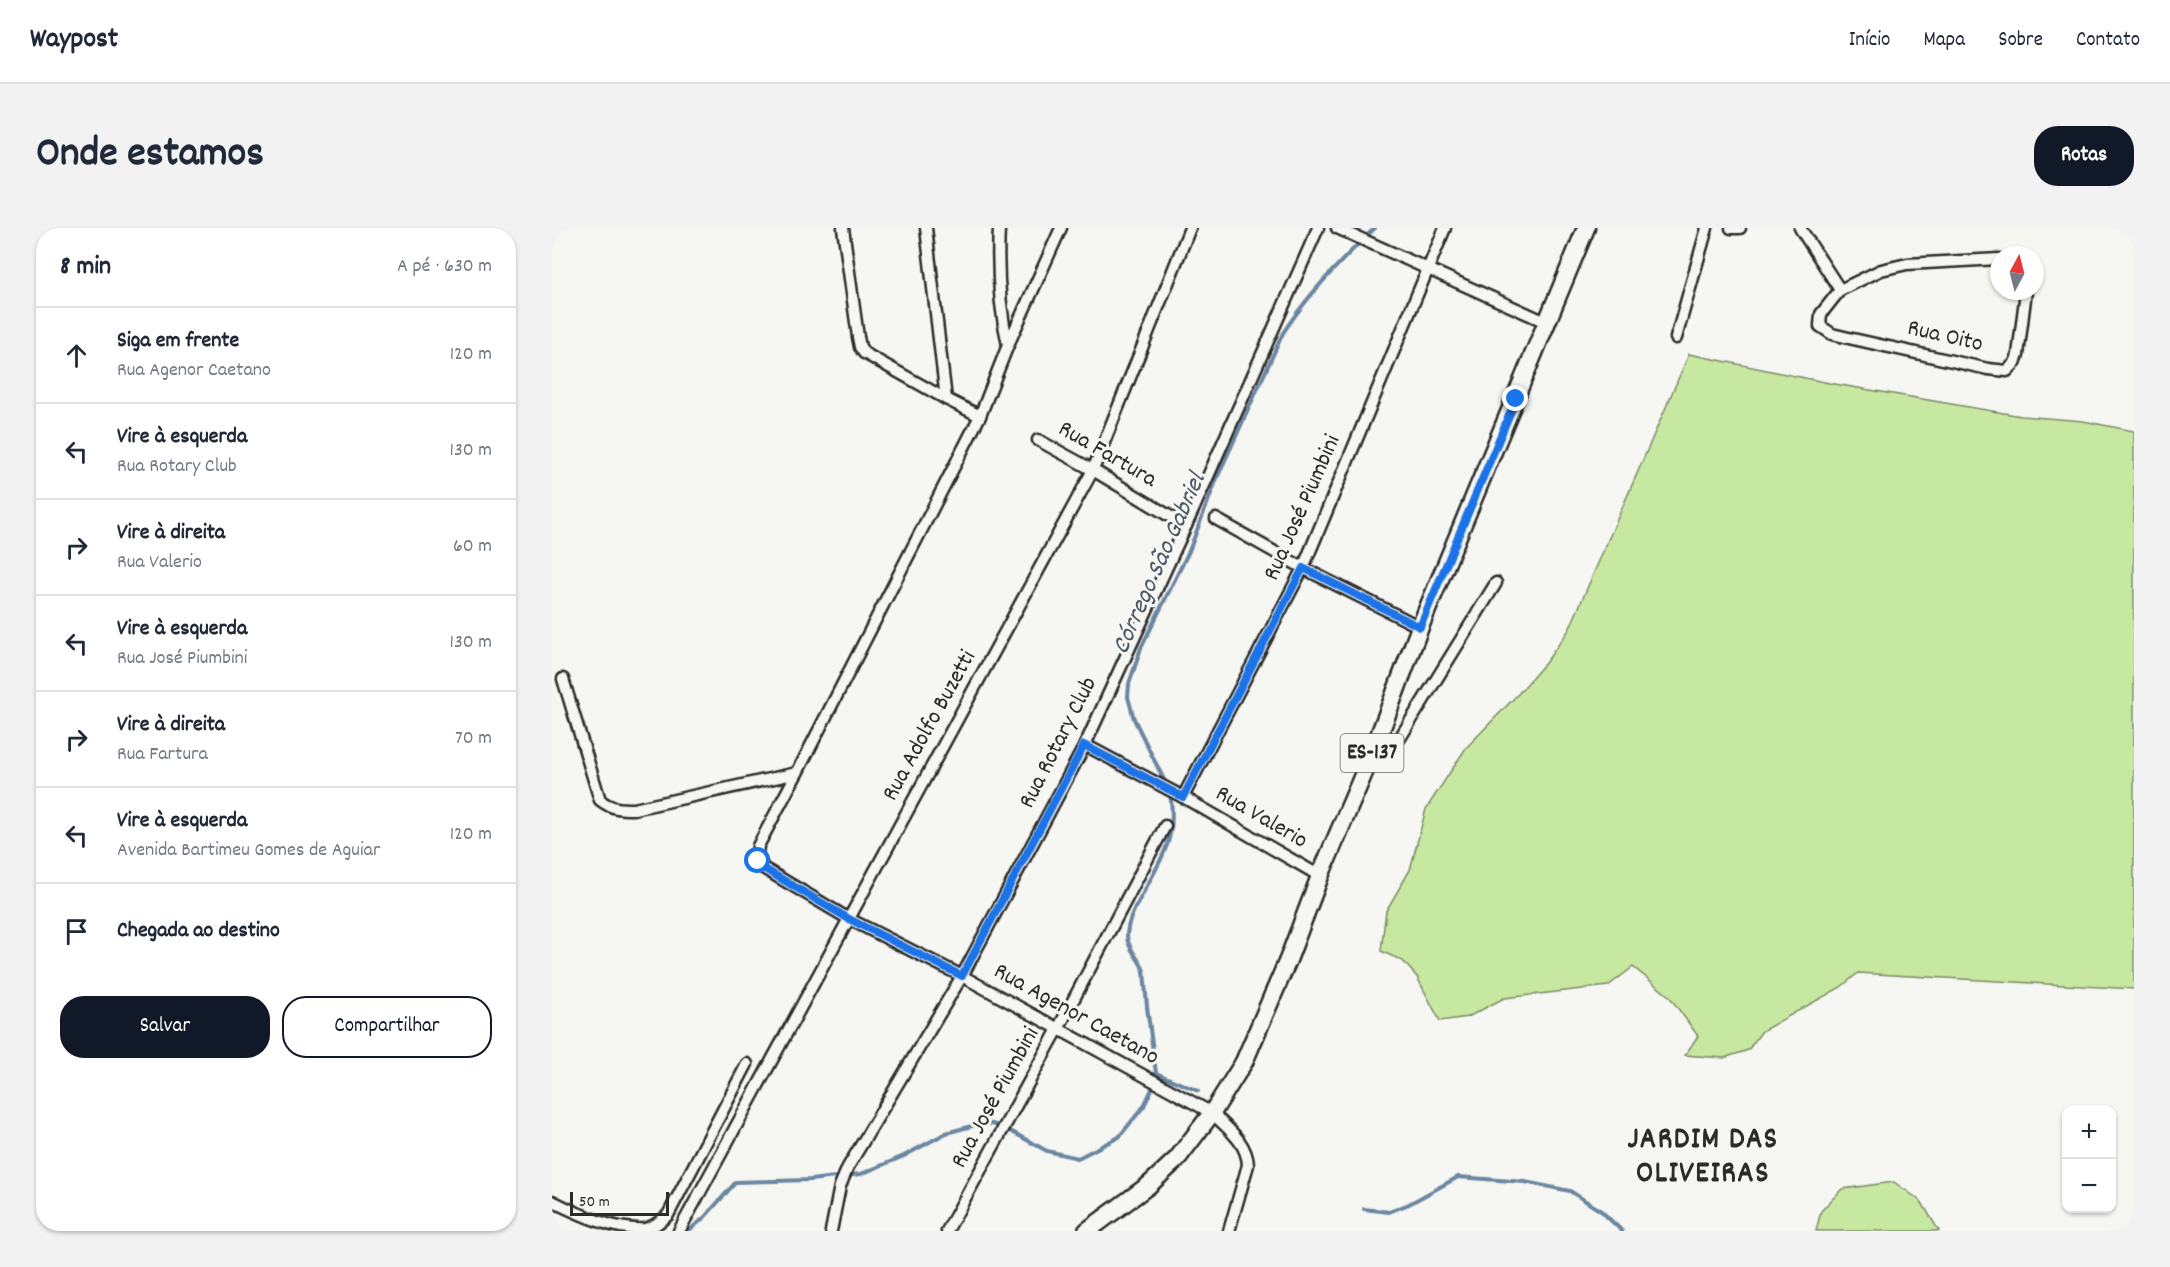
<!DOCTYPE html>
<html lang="pt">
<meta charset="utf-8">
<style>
:root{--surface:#fff;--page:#f2f2f3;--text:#1f2937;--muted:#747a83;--line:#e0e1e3;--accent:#111827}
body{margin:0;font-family:Dekko,sans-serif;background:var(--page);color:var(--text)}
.controls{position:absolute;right:18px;bottom:18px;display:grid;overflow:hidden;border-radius:12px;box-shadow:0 2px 4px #0004}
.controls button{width:54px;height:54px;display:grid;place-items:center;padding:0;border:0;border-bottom:2px solid var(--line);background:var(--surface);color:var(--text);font:30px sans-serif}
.compass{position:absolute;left:1438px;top:18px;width:54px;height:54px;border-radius:50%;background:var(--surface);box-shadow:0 2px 4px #0004;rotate:7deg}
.scale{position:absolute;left:18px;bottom:15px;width:99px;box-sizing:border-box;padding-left:6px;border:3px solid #2b2b2b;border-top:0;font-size:16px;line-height:21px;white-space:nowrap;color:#2b2b2b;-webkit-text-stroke:4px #f6f6f2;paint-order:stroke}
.stop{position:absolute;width:18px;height:18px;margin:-14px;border:4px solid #1a73e8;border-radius:50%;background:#fff}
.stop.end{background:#1a73e8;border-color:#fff;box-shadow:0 2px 6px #0008}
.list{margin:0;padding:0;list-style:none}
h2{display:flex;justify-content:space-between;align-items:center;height:78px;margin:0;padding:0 24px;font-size:26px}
h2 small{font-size:20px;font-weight:400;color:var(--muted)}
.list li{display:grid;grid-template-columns:39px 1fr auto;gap:18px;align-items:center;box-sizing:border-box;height:96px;padding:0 24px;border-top:2px solid var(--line)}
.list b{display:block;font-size:22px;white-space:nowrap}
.list p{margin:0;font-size:20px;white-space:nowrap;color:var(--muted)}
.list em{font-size:20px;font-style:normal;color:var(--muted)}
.actions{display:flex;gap:12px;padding:18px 24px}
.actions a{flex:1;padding:14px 0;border:2px solid var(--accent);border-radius:24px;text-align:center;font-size:21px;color:var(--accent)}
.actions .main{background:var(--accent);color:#fff}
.icon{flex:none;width:33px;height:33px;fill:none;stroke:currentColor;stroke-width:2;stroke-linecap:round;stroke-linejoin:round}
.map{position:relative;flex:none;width:1582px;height:1003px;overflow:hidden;border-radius:24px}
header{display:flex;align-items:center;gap:36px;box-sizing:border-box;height:84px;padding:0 30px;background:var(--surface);border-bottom:2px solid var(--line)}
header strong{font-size:28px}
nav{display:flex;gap:33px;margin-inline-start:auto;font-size:21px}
.intro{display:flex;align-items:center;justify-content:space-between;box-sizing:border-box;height:144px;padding:0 36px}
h1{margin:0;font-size:42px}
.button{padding:15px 27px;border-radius:24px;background:var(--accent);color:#fff;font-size:21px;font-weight:700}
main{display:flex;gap:36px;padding:0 36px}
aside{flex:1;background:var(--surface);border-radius:24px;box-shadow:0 2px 4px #0004}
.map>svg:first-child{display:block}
</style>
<header>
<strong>Waypost</strong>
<nav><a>Início</a><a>Mapa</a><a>Sobre</a><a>Contato</a></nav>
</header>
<div class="intro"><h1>Onde estamos</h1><a class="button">Rotas</a></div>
<main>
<aside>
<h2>8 min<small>A pé · 630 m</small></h2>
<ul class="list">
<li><svg class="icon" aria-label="ahead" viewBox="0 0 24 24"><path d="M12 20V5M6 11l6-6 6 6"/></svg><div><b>Siga em frente</b><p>Rua Agenor Caetano</p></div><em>120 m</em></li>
<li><svg class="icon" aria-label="left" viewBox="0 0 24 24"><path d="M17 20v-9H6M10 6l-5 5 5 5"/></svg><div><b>Vire à esquerda</b><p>Rua Rotary Club</p></div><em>130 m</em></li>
<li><svg class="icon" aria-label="right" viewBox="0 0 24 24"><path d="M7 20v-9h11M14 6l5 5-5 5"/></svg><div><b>Vire à direita</b><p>Rua Valerio</p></div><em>60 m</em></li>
<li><svg class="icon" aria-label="left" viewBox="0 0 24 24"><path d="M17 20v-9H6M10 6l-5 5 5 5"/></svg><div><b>Vire à esquerda</b><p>Rua José Piumbini</p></div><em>130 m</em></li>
<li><svg class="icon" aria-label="right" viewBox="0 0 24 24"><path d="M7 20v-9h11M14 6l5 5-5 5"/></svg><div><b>Vire à direita</b><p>Rua Fartura</p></div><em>70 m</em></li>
<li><svg class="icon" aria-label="left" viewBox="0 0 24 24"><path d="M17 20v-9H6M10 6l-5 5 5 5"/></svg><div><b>Vire à esquerda</b><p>Avenida Bartimeu Gomes de Aguiar</p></div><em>120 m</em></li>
<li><svg class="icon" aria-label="arrive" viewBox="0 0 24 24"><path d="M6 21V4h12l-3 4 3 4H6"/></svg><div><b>Chegada ao destino</b></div></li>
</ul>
<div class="actions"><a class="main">Salvar</a><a>Compartilhar</a></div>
</aside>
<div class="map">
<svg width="1582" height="1003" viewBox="0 0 1582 1003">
<rect width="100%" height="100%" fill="#f6f6f2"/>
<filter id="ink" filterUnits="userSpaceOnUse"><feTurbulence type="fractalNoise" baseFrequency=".0167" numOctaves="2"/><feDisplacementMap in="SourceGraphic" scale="12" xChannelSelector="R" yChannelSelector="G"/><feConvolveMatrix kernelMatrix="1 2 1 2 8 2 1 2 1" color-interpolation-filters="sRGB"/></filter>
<g filter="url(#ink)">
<g fill="#c7e8a1" stroke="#798a66" stroke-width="1.5">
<polygon points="1137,126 1277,155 1469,188 1531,193 1582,203 1582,761 1306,745 1289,759 1210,803 1196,822 1172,830 1133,827 1146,808 1117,768 1081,739 1056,758 952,770 916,789 888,793 865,749 851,733 829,723 834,683 858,642 874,581 914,520 967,465 994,434 1017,402"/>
<polygon points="1342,954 1369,973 1387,1003 1264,1003 1269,983 1290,961"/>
</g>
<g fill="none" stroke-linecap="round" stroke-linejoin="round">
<g stroke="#6b86a1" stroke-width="4">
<path d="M 614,556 L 582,491 L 576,469 L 577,456 L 589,420 L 637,323 L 665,250 L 731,105 C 756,66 789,32 823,0"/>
<polyline points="604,845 646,863"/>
<polyline points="812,981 837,984 857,976 906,949 973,954 1018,963 1049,983 1070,1003"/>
<path d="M 136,1003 L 151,991 L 184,954 L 258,952 L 309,946 L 352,928 L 394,905 L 427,896 L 440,896 L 451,899 L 495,923 L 526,930 L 567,909 L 592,878 L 599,863 L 604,845 L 595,779 L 592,743 C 588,731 574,719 575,706 C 576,693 582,681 588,671 C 608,632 626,612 618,566"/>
</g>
<defs>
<g id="street">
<polyline points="291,0 306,109 308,119 312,125 394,171 428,188"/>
<polyline points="374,0 394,171"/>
<path d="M 447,0 C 445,39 447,78 456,117"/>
<path d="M 509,0 L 456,117 L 428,188 L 245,545 L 206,618 L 205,626 L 211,640 L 297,691 L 410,748 L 660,885 C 675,900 695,914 696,937 L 677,1003"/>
<polyline points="785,0 996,95"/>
<polyline points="1179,0 1188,0"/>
<polyline points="1248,0 1288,62"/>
<polyline points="1447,31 1355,36 1329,42 1288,62 1269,86 1268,98 1280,106 1301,111 1436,141 1455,143 1463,135 1466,127 1474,63"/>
<polyline points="1124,110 1155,0"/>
<polyline points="486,212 541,242 634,298"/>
<polyline points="664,291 751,340 868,399"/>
<path d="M 11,451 L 48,572 C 59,581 69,581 82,581 L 245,545"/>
<polyline points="533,517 631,569 768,648"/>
<polyline points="820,526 834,520 848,510 944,355"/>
<polyline points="631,569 751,340 893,0"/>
<path d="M 0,973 C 26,986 63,1003 93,1001 C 102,999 109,993 116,987 L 195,836"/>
<polyline points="127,1003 541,242 638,0"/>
<polyline points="279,1003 288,958 296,939 410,748 533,517 642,280 766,0"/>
<polyline points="395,1003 506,801 613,598"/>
</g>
<polyline id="primary" points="535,1003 597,957 625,931 660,885 692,834 736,732 768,648 820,526 868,399 1034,0"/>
</defs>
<use href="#street" stroke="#2b2b2b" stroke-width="15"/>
<use href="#primary" stroke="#2b2b2b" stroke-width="21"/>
<use href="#street" stroke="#f6f6f2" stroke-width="10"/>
<use href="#primary" stroke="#f6f6f2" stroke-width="16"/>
</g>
</g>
<g fill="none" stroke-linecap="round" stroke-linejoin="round" filter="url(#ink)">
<polyline stroke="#1a73e8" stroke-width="8" points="206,633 211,640 297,691 410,748 532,517 631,569 751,340 868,399 964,171"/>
</g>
<g text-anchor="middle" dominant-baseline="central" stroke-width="6" stroke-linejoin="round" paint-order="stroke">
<rect fill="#f6f6f2" stroke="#686867" stroke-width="1.5" x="788.5" y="506" width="63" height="38" rx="4.5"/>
<g font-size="22" font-weight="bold" fill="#2b2b2b">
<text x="820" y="525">ES-137</text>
</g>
<g font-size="24" fill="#2b2b2b" stroke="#f6f6f2">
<text transform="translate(1393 109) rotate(13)">Rua Oito</text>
<text transform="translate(555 227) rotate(30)">Rua Fartura</text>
<text transform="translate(751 280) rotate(-66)">Rua José Piumbini</text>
<text transform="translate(378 498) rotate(-61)">Rua Adolfo Buzetti</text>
<text transform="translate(507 515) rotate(-63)">Rua Rotary Club</text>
<text transform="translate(709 590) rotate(30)">Rua Valerio</text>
<text transform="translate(524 787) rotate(29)">Rua Agenor Caetano</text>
<text transform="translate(444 870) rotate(-61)">Rua José Piumbini</text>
</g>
<g font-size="26" font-style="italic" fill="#4b5966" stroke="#f6f6f2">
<text transform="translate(608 336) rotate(-66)">Córrego São Gabriel</text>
</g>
<g font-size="30" font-weight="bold" letter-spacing="1.5" fill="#2b2b2b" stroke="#f6f6f2">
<text x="1151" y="913">JARDIM DAS<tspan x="1151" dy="34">OLIVEIRAS</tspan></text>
</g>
</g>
</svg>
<div class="controls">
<button>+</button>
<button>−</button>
</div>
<svg class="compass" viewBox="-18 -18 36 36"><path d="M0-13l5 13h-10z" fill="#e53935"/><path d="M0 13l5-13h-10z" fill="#747a83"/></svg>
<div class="scale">50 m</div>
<div class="stop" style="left:206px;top:633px"></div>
<div class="stop end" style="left:964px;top:171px"></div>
</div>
</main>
